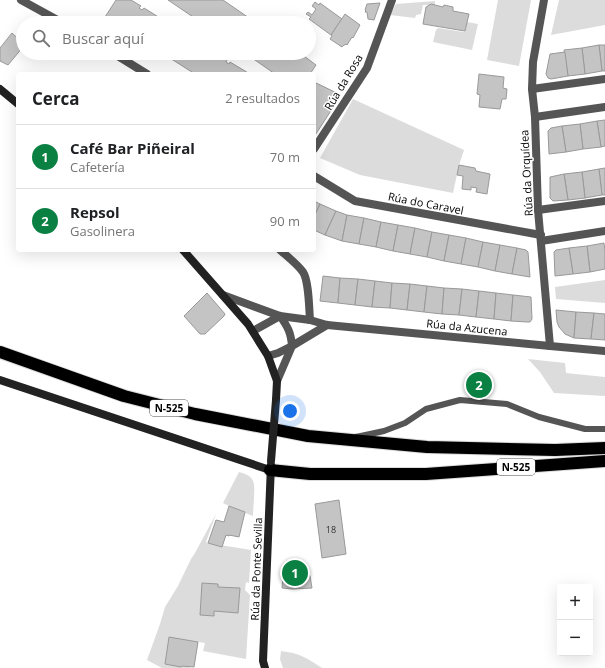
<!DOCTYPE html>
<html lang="es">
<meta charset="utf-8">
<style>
:root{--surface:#fff;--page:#f6f6f6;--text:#202124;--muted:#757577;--line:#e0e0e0;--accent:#0b8043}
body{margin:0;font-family:"Open Sans",sans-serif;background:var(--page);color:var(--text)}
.controls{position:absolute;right:12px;bottom:12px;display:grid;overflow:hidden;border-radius:4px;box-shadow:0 4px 16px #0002}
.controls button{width:36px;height:36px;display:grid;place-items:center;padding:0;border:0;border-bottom:1px solid var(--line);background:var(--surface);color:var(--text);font:20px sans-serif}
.you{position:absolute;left:290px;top:411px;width:14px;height:14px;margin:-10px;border:3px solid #fff;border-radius:50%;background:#1a73e8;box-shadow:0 0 0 6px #1a73e833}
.badge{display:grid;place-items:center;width:26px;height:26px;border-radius:50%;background:var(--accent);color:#fff;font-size:13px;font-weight:700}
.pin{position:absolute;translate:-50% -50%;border:2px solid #fff;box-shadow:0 1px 4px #0006}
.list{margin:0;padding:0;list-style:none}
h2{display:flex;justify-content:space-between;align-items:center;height:52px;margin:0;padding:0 16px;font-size:17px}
h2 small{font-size:13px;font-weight:400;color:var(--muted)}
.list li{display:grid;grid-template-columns:26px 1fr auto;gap:12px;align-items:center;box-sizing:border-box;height:64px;padding:0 16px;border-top:1px solid var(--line)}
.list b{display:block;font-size:15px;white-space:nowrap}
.list p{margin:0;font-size:13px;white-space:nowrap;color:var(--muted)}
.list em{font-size:13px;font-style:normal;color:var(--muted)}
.icon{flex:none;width:22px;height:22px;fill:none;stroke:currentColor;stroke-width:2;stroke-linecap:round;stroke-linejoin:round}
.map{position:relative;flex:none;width:605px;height:668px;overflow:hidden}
.search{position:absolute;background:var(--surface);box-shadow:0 4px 16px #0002;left:16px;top:16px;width:300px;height:44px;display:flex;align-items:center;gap:10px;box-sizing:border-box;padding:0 14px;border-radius:22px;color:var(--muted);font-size:15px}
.panel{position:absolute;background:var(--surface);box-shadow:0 4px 16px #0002;left:16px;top:72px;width:300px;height:180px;border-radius:4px}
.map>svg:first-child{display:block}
</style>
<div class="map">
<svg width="605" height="668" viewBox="0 0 605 668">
<rect width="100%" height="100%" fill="#fff"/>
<g fill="#dcdcdc">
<polygon points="498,0 531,0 519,66 487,60"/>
<polygon points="559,0 605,0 605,25 551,35"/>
<polygon points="435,1 435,5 423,5 421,14 416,15 415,18 390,15 396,4"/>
<polygon points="467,22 478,24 472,50 433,42 436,30 438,28 464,32 465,31"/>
<polygon points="353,99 464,150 459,165 453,193 360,175 320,158"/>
<polygon points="605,280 605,303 556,299 555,287"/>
<polygon points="528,359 565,363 566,373 605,377 605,396 554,393 540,372"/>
<path d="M 239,472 C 254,476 255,481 254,496 C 254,503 253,509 253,516 L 245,513 L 245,512 L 229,506 L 223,503 Z"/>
<polygon points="216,514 206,542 208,543 251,550 249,583 246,582 245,590 250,595 246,659 203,651 205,643 169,637 165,664 190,667 189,668 162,668 147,660 160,624 165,607 178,586 191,559 195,553"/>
<path d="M 281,651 C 299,653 307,658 322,668 L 283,668 L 280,659 Z"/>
</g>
<g fill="#c4c4c4" stroke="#999">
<polygon points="116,0 131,0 141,6 139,8 142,10 144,8 168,23 114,23 105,17"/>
<polygon points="168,0 223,0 252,20 251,22 252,23 202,23"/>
<polygon points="315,2 319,5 320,3 342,19 331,35 309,19 311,17 306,14 308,12 312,15 316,9 312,6"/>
<polygon points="380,3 374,20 368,19 367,12 365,12 366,11 365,10 367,4"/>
<polygon points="431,4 443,7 444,5 453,7 453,11 469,14 465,31 423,24 426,7"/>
<polygon points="345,14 360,25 353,38 352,37 347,45 346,44 345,45 344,45 342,47 330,39 332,36 331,35"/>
<polygon points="12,33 23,43 23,47 8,65 0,61 0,48"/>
<polygon points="599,45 605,45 605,71 602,71"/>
<polygon points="599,45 602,71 585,74 582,48"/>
<polygon points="582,48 585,74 568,76 564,50"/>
<polygon points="565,52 568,76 551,79 548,78 546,74 550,54"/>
<polygon points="162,53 216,53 227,60 226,62 229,64 230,62 250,74 195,74"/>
<polygon points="245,53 300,53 316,65 310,74 275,74"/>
<polygon points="479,74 504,77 503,88 507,89 506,99 502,99 500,109 479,107 480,95 477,94"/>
<polygon points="314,82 341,95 314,137"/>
<polygon points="605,120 605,146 601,147 597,121"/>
<polygon points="597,121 601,147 583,149 580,124"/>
<polygon points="580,124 583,149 566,152 562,126"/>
<polygon points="562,126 566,152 549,154 548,131 551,128"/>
<polygon points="459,165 475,168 476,171 490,174 487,194 476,192 477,188 471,187 471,190 462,189 463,176 457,175"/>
<polygon points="605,168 605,195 602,195 599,169"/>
<polygon points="599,169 602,195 585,198 582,172"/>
<polygon points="582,172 585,198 568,200 564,174"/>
<polygon points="564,174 568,200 553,201 550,198 550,177"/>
<polygon points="314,201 320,204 314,217"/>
<polygon points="320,204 336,211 325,235 314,230 314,217"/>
<polygon points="336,211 347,215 342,241 325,235"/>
<polygon points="347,215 364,218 359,244 342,241"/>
<polygon points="364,218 381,222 376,247 359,244"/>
<polygon points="381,222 398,225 393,251 376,247"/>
<polygon points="398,225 415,228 410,254 393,251"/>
<polygon points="415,228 432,232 427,257 410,254"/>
<polygon points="432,232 449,235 444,261 427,257"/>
<polygon points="449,235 466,238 461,264 444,261"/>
<polygon points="466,238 483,242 478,267 461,264"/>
<polygon points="483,242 500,245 495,271 478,267"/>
<polygon points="604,243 605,251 605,269 590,272 587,246"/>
<polygon points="500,245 517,248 512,274 495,271"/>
<polygon points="587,246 590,272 573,274 569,248"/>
<polygon points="517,248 526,250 528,252 530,277 512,274"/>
<polygon points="569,248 573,274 555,276 554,252 556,250"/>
<polygon points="323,276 340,278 338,303 320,301"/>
<polygon points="340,278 358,279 355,305 338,303"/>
<polygon points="358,279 375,281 372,307 355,305"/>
<polygon points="375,281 392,283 390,308 372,307"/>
<polygon points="392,283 410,284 407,310 390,308"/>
<polygon points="410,284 427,286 424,312 407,310"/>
<polygon points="427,286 444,288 442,314 424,312"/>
<polygon points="444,288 462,289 459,315 442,314"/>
<polygon points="462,289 479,291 476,317 459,315"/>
<polygon points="479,291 496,293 494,319 476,317"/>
<polygon points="207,293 225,314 224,316 205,334 200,334 184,316"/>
<polygon points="496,293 513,295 511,321 494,319"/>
<polygon points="513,295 531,297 532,319 530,322 527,322 511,321"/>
<polygon points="556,310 576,312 574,338 565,334 559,327 557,322"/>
<polygon points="576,312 594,313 591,339 574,338"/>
<polygon points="594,313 605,314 605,340 591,339"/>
<polygon points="339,500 346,554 322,558 315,504"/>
<polygon points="229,506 245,512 239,537 229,535 229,536 226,535 222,547 208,543 216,520 224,522"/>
<polygon points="284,564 294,565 295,569 304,568 310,576 312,588 292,589 282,588"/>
<polygon points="202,583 218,584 218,587 240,588 238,613 214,611 214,616 200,615"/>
<polygon points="169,637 198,642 194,667 182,666 181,667 165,664"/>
</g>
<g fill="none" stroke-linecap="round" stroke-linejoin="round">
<defs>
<g id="highway">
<polyline points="0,352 124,396 195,414 308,436 427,447 555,450 605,448"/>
<polyline points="270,470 310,474 426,474 605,461"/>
</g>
</defs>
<use href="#highway" stroke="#dbdbdb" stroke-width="14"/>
<polyline stroke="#555" stroke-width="6" points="356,437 384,431 405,423 426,409 460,400 507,404 539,417 585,429 605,429"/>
<g stroke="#555" stroke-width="8">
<polyline points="21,0 63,23"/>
<polyline points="544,0 533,62 532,89 535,117 538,210 550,346"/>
<polyline points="113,53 147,74"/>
<polyline points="532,89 605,79"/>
<polyline points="535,117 605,107"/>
<polyline points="314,149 367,68 392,0"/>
<polyline points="314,176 355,201 541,235"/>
<polyline points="538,210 605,201"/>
<polyline points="541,241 605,231"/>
<path d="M 280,250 C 288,257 297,264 303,272 C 309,281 309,308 310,320"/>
<polyline points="223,295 280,316 310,320 327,325 550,346 605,351"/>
<path d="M 253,331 L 280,316 C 288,327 291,333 292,346 L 278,353 L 268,356"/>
<polyline points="277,381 292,346 327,325"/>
</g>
<g stroke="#222" stroke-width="8">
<polyline points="0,89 18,104"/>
<polyline points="183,250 248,324 268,356 277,381 276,400"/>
<polyline points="0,380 270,470"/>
<polyline points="265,668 263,661 271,465"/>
</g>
<use href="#highway" stroke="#000" stroke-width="12"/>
<polyline stroke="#222" stroke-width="8" points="271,461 276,400"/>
</g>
<g text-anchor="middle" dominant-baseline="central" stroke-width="3" stroke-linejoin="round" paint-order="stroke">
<g font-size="9" fill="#313131">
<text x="331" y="529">18</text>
</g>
<g fill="#fff" stroke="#4c4c4c" stroke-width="1">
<rect x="150" y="400" width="38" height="16" rx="3"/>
<rect x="497" y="459" width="38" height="16" rx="3"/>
</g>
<g font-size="10" font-weight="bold" fill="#000">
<text x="169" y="408">N-525</text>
<text x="516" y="467">N-525</text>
</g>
<g font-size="11" fill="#000" stroke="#fff">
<text transform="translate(343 82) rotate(-59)">Rúa da Rosa</text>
<text transform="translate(526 173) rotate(-93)">Rúa da Orquídea</text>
<text transform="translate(426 203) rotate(11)">Rúa do Caravel</text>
<text transform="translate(467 327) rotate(6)">Rúa da Azucena</text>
<text transform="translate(256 569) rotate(-88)">Rúa da Ponte Sevilla</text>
</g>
</g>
</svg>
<div class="controls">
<button>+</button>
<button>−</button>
</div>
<div class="you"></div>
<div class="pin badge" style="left:295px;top:573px">1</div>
<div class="pin badge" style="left:479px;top:385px">2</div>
<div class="search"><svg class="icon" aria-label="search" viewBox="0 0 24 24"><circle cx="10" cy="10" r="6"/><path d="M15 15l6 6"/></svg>Buscar aquí</div>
<section class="panel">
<h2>Cerca<small>2 resultados</small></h2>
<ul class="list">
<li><span class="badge">1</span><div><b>Café Bar Piñeiral</b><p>Cafetería</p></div><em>70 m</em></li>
<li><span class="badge">2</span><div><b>Repsol</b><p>Gasolinera</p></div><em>90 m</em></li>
</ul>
</section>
</div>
